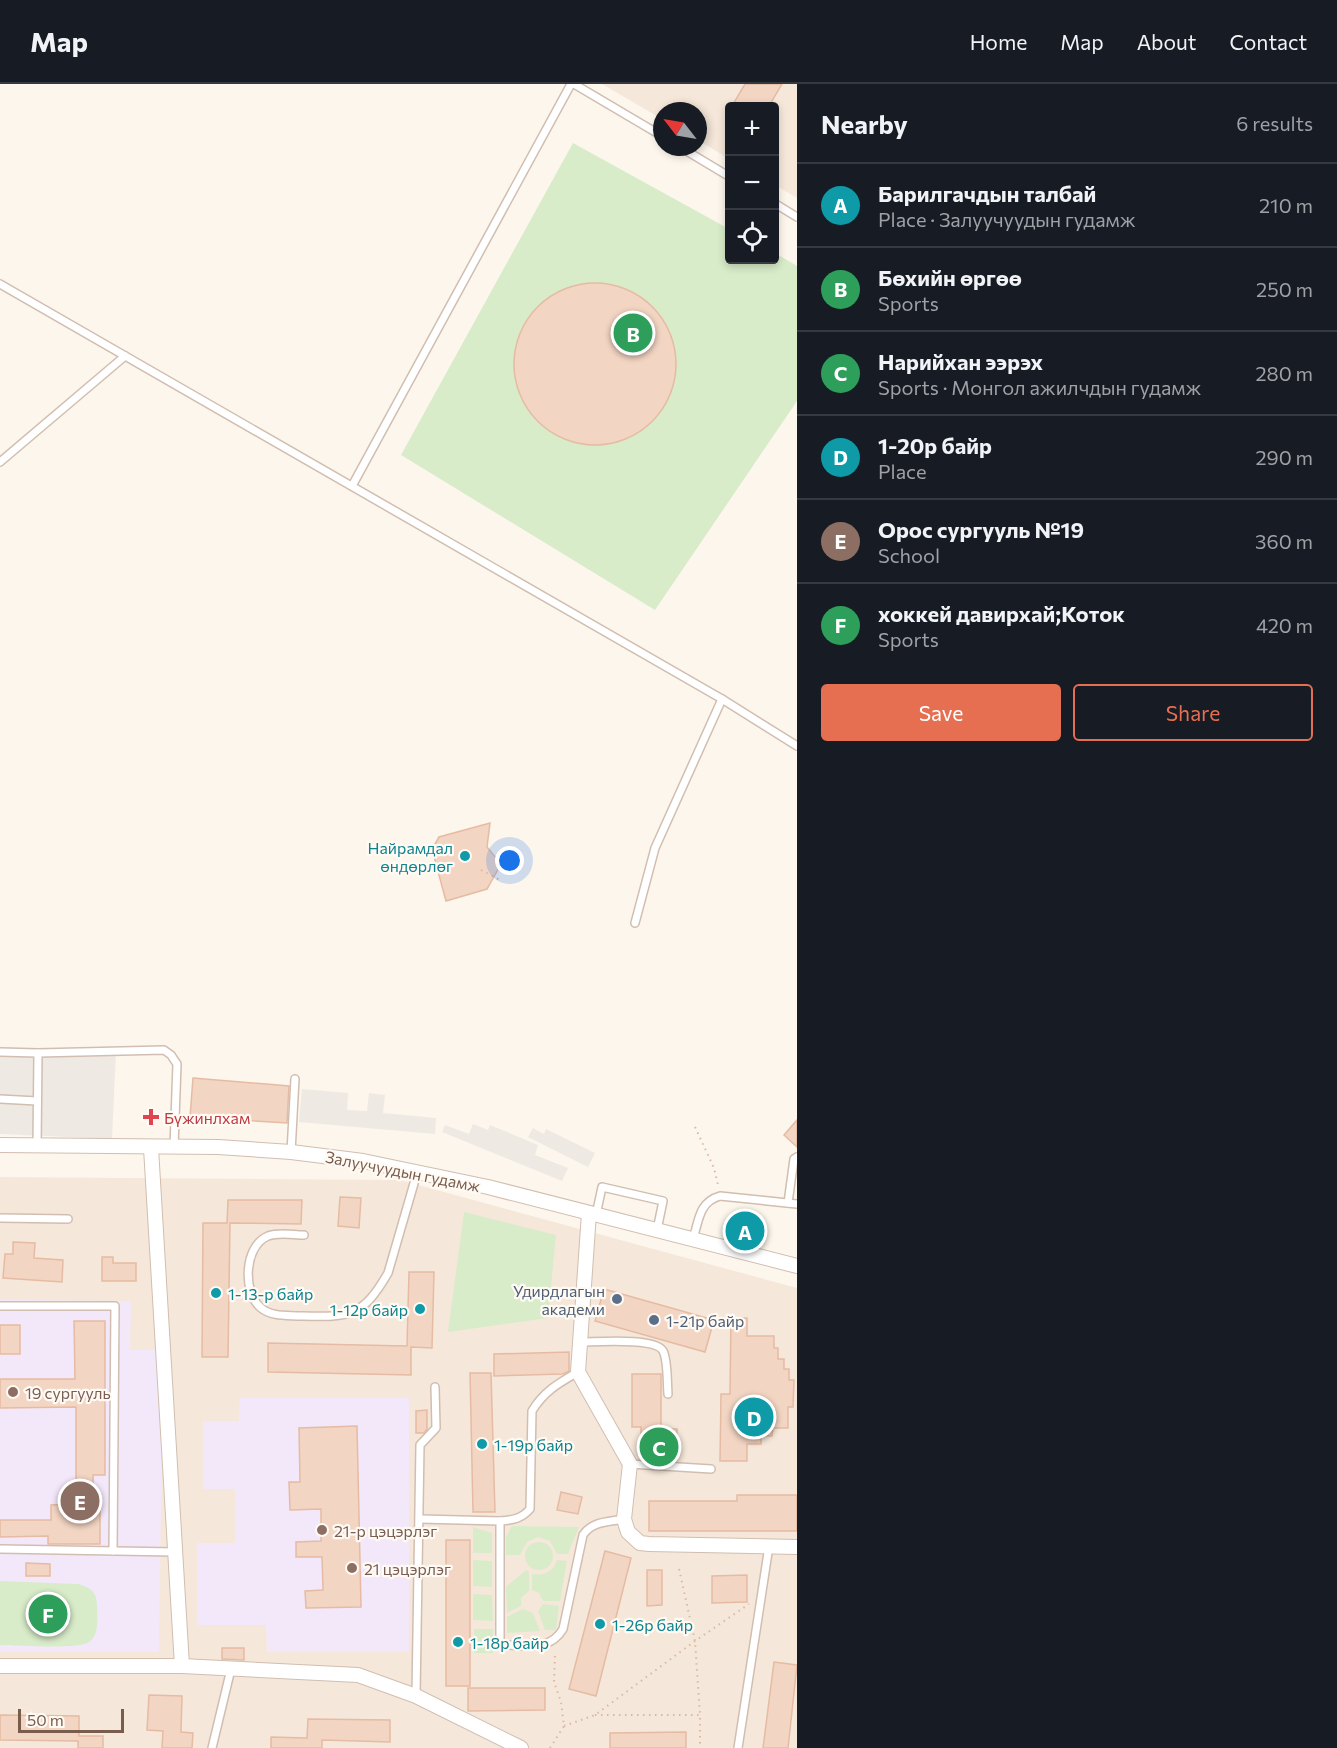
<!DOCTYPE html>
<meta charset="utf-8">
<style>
:root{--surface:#171b24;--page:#242831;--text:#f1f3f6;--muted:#9ea1a6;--line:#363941;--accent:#e76f51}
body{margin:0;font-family:Commissioner,sans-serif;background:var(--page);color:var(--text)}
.controls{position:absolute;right:18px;top:18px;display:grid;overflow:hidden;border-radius:6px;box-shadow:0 3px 9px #0003}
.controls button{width:54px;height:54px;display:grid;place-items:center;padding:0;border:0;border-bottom:2px solid var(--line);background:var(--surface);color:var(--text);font:30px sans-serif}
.compass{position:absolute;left:653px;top:18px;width:54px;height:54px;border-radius:50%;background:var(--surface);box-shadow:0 3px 9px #0003;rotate:301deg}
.scale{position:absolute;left:18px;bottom:15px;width:106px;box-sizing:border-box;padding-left:6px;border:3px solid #7a5c4d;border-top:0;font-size:16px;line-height:21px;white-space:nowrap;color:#7a5c4d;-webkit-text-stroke:4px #fffaf3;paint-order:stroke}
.you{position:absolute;left:510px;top:777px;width:21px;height:21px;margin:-15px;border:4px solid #fff;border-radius:50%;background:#1a73e8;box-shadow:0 0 0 9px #1a73e833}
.badge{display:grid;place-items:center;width:39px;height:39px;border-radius:50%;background:var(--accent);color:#fff;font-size:20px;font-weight:700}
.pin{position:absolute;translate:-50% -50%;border:3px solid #fff;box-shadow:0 2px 6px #0006}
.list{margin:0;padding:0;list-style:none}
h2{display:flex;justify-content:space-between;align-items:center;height:78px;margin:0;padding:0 24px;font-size:26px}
h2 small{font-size:20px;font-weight:400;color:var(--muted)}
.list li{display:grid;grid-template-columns:39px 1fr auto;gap:18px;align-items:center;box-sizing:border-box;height:84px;padding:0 24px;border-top:2px solid var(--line)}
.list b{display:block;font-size:22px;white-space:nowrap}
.list p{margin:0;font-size:20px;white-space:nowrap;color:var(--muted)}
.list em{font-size:20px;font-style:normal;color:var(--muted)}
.actions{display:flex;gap:12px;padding:18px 24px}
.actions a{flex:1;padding:14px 0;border:2px solid var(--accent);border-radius:6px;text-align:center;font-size:21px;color:var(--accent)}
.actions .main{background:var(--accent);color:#fff}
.icon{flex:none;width:33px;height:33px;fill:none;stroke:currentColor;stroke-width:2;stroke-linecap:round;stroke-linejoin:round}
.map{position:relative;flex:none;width:797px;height:1664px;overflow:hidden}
header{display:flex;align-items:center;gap:36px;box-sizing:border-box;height:84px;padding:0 30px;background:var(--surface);border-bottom:2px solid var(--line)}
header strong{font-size:28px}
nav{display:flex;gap:33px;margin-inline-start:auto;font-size:21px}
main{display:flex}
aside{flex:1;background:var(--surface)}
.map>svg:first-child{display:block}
</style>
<header>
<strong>Map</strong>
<nav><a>Home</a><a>Map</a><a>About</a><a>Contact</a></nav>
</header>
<main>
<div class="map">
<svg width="797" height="1664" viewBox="0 0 797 1664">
<rect width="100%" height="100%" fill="#fdf6ec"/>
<g fill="#f5e8da">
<polygon points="602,0 797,0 797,114 775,101 774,22 730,22 729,75 698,56 698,27 662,27 662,35"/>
<polygon points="0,1093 400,1096 797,1204 797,1664 0,1664"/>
</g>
<g fill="#efe9e4">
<polygon points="0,963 116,968 112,1055 0,1050"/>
<polygon points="302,1005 348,1009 347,1026 367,1027 369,1009 385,1011 383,1029 436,1034 435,1050 299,1038"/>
<polygon points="473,1040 488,1046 490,1041 538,1061 535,1071 568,1084 562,1097 442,1048 445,1041 469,1050"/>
<polygon points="533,1044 544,1050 546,1045 595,1069 588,1083 528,1053"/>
</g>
<g fill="#f3e8fa">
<polygon points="0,1216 131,1217 130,1266 163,1266 159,1568 0,1568"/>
<polygon points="240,1314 409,1314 409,1568 267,1568 266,1541 197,1541 197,1459 235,1459 235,1405 203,1405 203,1337 239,1337"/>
</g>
<g fill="#d8ecc9">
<polygon points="573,59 729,145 730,176 774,176 775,169 797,182 797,317 655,526 401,371"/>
<polygon points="464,1128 556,1151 548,1234 448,1248"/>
<polygon points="512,1442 579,1443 568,1470 557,1470 550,1457 538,1453 527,1458 520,1471 506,1471 506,1453"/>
<polygon points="473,1443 492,1449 492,1469 473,1469"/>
<circle cx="539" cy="1472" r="14"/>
<polygon points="473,1476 492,1477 492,1503 473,1502"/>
<path d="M 557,1476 L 567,1477 L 560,1517 L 543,1517 L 539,1509 L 532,1506 L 532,1490 C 544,1492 553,1488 557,1476 Z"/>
<polygon points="526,1486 529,1488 529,1507 521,1514 521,1522 507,1529 506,1503"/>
<path d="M 0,1497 L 78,1500 C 91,1503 97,1509 97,1522 C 97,1534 100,1550 89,1558 C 79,1566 16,1561 0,1561 Z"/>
<polygon points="473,1510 492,1511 493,1537 473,1536"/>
<polygon points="543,1520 559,1522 556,1546 545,1546 538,1527"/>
<polygon points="523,1525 533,1529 540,1547 507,1549 507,1533"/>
<rect x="474" y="1545" width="19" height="24"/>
</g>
<g fill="#f3d5c3" stroke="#e6bba3" stroke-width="1.5">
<polygon points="745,0 782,0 769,22 732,22"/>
<circle cx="595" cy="280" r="81"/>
<polygon points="490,739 487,763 501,780 487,805 446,817 432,765 439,753"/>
<polygon points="193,994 289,1002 287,1039 190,1033"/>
<polygon points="797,1036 797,1063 784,1051"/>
<polygon points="340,1113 361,1114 359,1144 338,1142"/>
<polygon points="228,1116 302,1116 301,1140 230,1139 228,1273 202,1273 203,1139 227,1139"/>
<polygon points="13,1158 35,1159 34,1174 63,1176 62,1198 3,1194 5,1170 13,1170"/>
<polygon points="102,1173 113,1173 113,1179 136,1179 136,1197 102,1197"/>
<polygon points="409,1188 434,1188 432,1264 411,1263 411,1291 268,1288 268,1259 407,1262"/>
<polygon points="604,1205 714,1236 705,1268 595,1237"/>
<polygon points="731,1234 747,1234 747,1252 774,1252 774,1264 778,1264 778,1275 784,1275 784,1285 789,1285 789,1296 794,1296 793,1323 788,1323 788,1344 773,1344 772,1352 761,1352 761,1360 747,1360 747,1377 720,1377 721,1310 730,1310"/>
<polygon points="74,1237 105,1237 105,1391 93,1391 93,1420 100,1420 100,1460 48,1460 48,1452 0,1453 0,1436 51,1436 51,1421 76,1420 76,1323 0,1324 0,1295 75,1295"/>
<rect x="0" y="1241" width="20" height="29"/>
<polygon points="569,1268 569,1287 563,1290 494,1292 494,1270"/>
<polygon points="470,1289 491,1289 495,1428 473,1428"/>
<polygon points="632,1290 661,1290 661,1345 677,1345 677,1376 641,1375 641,1343 632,1343"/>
<polygon points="427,1326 427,1345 424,1349 416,1349 416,1327"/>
<polygon points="357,1342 361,1523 306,1524 305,1507 323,1506 322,1473 296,1473 296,1458 321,1457 321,1425 290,1426 289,1398 300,1398 299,1344"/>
<polygon points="561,1408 582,1413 578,1430 557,1426"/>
<polygon points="737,1411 797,1411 797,1447 649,1447 649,1417 737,1417"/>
<rect x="446" y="1456" width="24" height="146"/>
<polygon points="605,1467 631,1474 596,1612 569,1605"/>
<polygon points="26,1479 50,1480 50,1492 26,1492"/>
<polygon points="647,1486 662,1486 662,1521 647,1522"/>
<polygon points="747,1491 747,1518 712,1519 712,1492"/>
<polygon points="222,1564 244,1564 244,1576 222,1575"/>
<polygon points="774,1578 797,1581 788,1664 763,1664"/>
<polygon points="468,1604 545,1604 545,1626 468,1627"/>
<polygon points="149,1611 182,1612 181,1648 193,1649 192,1664 162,1664 163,1647 147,1646"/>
<polygon points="0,1631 79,1632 79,1652 103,1652 103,1664 78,1664 78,1657 0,1656"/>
<polygon points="308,1635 390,1636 390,1658 322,1656 322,1664 271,1664 271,1653 307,1654"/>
<polygon points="686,1648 686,1664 610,1664 610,1649"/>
</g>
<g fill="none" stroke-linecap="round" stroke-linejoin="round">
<defs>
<g id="lane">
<polyline points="574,0 662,52"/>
<polyline points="680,63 730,93"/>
<polyline points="774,119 797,133"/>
<polyline points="0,200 722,615 797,662"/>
<polyline points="0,378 125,272"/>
<polyline points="352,402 571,0"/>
<polyline points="635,839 655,764 722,615"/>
<polyline points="0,968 38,969"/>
<polyline points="0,1015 37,1017"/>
<polyline points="37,1062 38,969 164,966 171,971 177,980 174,1063"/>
<polyline points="291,1068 295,995"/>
<polyline points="788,1119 794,1075 797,1073"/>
<polyline points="596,1131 602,1103 663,1117 657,1146"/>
<polyline points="0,1134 68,1135"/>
<path d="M 304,1151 C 293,1151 279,1148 268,1152 C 244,1162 242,1208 261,1224 C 272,1233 287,1231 301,1232 C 349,1233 362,1234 388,1189 L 417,1089"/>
<path d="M 693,1155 C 699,1136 699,1118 720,1112 L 797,1120"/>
<polyline points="0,1222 115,1222 113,1467"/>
<path d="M 580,1258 C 596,1258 656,1253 663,1267 C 668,1276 667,1299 668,1310"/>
<path d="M 578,1288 C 559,1299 544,1307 532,1327 L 530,1425 C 521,1435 513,1436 500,1437 L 500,1557 L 505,1561 C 528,1561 550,1567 563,1545 L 583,1451 C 592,1437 609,1438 624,1435"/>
<polyline points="630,1380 711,1385"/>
<polyline points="420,1435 500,1437"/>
<polyline points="0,1465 175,1468"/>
<polyline points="416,1612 420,1361 436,1344 435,1303"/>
<polyline points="212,1664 231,1585"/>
<polyline points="738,1664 769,1462"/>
</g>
<g id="street">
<polyline points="0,1061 218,1063 291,1068 363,1077 488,1103 797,1182"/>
<polyline points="151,1064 182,1582"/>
<polyline points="589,1129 578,1288 630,1380 624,1435 628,1448 640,1459 649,1460 797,1463"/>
<polyline points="0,1582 182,1582 358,1591 416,1612 521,1664"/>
</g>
</defs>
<use href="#lane" stroke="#d1beb0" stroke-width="10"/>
<use href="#street" stroke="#d1beb0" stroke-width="16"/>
<g stroke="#d9b8a5" stroke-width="2" stroke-dasharray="1.5 4.5" stroke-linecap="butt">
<polyline points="481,786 502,797"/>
<polyline points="695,1043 714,1084 718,1101"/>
<polyline points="679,1485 695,1557 700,1631"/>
<polyline points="595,1631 700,1631 700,1664"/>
<polyline points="564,1642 595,1631 695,1557 749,1520"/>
<polyline points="550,1664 564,1642 561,1618 554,1598 555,1570"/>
</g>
<use href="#lane" stroke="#fff" stroke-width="7"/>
<use href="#street" stroke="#fff" stroke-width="14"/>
</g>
<g fill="#0f9aa8" stroke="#fffaf3" stroke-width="2">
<circle cx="465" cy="772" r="6"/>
<circle cx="216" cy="1209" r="6"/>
<circle cx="420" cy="1225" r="6"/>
<circle cx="482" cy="1360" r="6"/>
<circle cx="600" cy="1540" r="6"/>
<circle cx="458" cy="1558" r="6"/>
</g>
<path fill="#e0444e" stroke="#fffaf3" stroke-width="2" d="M148 1024h6v6h6v6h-6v6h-6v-6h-6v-6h6z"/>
<g fill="#5c6f8a" stroke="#fffaf3" stroke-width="2">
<circle cx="617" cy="1215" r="6"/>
<circle cx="654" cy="1236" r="6"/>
</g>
<g fill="#8d6e63" stroke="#fffaf3" stroke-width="2">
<circle cx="13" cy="1308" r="6"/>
<circle cx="322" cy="1446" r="6"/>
<circle cx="352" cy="1484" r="6"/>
</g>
<g text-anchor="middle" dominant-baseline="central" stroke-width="4.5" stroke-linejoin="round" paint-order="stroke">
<g font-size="16" fill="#0d838f" stroke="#fffaf3" text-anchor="start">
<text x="453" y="763" text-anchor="end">Найрамдал<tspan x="453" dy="18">өндөрлөг</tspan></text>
<text x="228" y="1209">1-13-р байр</text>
<text x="408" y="1225" text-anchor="end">1-12р байр</text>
<text x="494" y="1360">1-19р байр</text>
<text x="612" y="1540">1-26р байр</text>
<text x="470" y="1558">1-18р байр</text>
</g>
<g font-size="16" fill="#be3a42" stroke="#fffaf3" text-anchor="start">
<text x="164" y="1033">Бүжинлхам</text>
</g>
<g font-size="16" fill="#7a5c4d" stroke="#fffaf3">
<text transform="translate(403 1087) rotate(11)">Залуучуудын гудамж</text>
</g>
<g font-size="16" fill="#4e5e75" stroke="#fffaf3" text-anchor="end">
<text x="605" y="1206">Удирдлагын<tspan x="605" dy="18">академи</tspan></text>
<text x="666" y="1236" text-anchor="start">1-21р байр</text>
</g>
<g font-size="16" fill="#785e54" stroke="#fffaf3" text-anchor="start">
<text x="25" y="1308">19 сургууль</text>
<text x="334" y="1446">21-р цэцэрлэг</text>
<text x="364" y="1484">21 цэцэрлэг</text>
</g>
</g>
</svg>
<div class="controls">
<button>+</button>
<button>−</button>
<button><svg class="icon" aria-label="locate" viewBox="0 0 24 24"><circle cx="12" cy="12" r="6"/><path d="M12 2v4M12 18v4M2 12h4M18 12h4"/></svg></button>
</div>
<svg class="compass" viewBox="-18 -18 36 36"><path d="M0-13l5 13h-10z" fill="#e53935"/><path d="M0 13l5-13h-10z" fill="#9ea1a6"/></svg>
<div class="scale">50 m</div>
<div class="you"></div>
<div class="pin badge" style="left:745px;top:1147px;background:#0f9aa8">A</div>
<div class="pin badge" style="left:633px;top:249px;background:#2e9e5b">B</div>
<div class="pin badge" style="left:659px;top:1363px;background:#2e9e5b">C</div>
<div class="pin badge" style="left:754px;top:1333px;background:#0f9aa8">D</div>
<div class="pin badge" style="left:80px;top:1417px;background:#8d6e63">E</div>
<div class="pin badge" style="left:48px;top:1530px;background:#2e9e5b">F</div>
</div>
<aside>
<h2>Nearby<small>6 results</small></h2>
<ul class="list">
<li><span class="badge" style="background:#0f9aa8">A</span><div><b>Барилгачдын талбай</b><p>Place · Залуучуудын гудамж</p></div><em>210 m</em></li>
<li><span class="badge" style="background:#2e9e5b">B</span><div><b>Бөхийн өргөө</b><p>Sports</p></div><em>250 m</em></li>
<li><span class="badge" style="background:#2e9e5b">C</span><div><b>Нарийхан ээрэх</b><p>Sports · Монгол ажилчдын гудамж</p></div><em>280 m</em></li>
<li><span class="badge" style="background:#0f9aa8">D</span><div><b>1-20р байр</b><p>Place</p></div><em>290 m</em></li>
<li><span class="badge" style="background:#8d6e63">E</span><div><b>Орос сургууль №19</b><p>School</p></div><em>360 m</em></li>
<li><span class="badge" style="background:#2e9e5b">F</span><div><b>хоккей давирхай;Коток</b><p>Sports</p></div><em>420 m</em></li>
</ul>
<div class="actions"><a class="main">Save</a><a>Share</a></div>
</aside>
</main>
